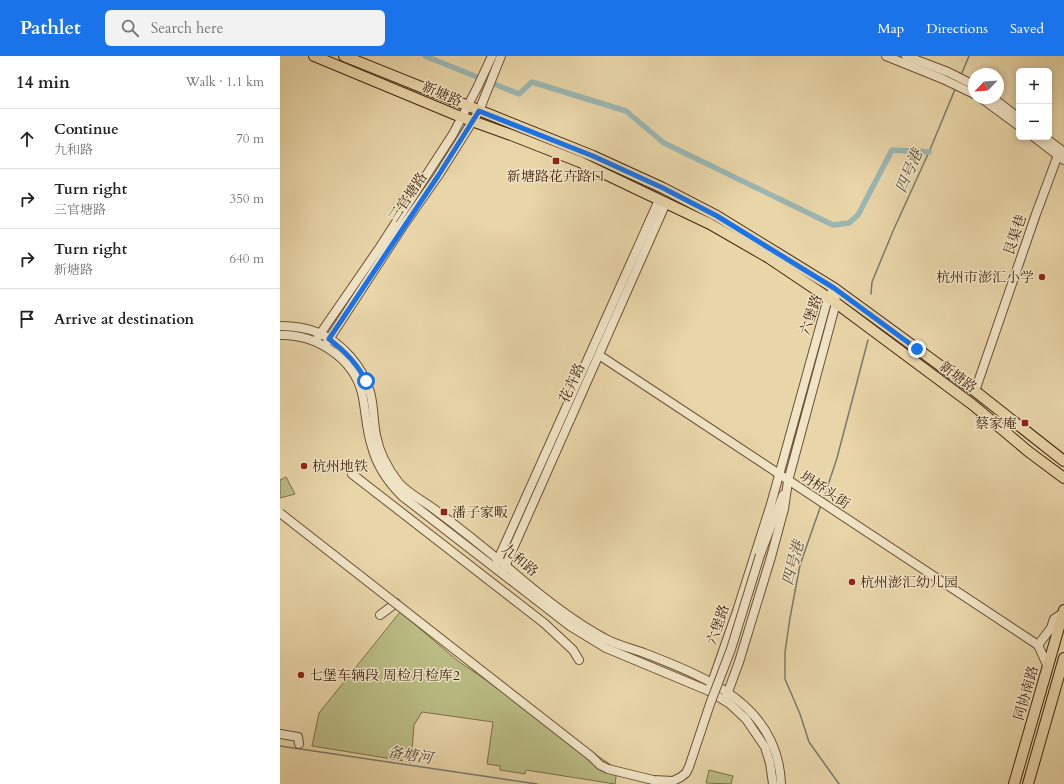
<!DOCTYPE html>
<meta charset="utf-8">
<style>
:root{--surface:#fff;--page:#f2f2f2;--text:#222;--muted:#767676;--line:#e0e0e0;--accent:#1a73e8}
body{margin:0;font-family:Cardo,"Noto Serif SC",serif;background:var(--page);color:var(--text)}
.controls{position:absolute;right:12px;top:12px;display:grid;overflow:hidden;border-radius:6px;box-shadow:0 2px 6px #0003}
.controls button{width:36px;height:36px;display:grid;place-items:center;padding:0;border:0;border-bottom:1px solid var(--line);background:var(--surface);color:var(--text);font:20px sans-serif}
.compass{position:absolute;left:688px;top:12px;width:36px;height:36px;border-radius:50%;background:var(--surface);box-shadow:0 2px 6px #0003;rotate:245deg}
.stop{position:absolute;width:12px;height:12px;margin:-9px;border:3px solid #1a73e8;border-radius:50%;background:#fff}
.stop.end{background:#1a73e8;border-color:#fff;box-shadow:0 1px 4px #0008}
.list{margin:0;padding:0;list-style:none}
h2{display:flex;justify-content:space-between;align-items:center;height:52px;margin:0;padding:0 16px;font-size:17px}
h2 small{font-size:13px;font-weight:400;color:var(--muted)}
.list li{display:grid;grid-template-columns:26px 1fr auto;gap:12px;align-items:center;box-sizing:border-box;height:60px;padding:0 16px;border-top:1px solid var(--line)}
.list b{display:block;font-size:15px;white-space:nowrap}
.list p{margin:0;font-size:13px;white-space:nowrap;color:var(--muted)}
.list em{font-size:13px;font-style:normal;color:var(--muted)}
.icon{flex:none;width:22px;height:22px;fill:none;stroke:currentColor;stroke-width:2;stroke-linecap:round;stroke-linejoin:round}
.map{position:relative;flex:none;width:784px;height:728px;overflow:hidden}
header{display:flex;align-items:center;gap:24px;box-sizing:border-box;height:56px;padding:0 20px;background:var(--accent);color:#fff}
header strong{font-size:19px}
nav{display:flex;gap:22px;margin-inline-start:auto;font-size:14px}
.search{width:280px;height:36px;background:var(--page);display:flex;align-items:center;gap:10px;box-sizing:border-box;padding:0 14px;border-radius:6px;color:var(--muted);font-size:15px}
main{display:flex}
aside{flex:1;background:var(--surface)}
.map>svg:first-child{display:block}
</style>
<header>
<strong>Pathlet</strong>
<div class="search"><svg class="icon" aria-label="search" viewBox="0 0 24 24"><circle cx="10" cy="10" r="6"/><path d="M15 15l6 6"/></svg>Search here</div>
<nav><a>Map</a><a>Directions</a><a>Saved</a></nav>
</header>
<main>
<aside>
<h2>14 min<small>Walk · 1.1 km</small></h2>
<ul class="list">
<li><svg class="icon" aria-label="ahead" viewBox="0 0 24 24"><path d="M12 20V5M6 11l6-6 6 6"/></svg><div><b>Continue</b><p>九和路</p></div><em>70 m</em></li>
<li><svg class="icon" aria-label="right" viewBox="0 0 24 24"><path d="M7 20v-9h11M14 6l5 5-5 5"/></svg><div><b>Turn right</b><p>三官塘路</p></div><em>350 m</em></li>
<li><svg class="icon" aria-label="right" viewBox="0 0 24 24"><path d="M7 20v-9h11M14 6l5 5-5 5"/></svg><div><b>Turn right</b><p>新塘路</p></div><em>640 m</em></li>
<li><svg class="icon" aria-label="arrive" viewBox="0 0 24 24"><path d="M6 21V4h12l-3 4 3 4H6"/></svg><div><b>Arrive at destination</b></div></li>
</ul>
</aside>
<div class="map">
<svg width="784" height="728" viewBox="0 0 784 728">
<rect width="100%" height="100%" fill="#e8d5a8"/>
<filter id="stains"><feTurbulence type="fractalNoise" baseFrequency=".005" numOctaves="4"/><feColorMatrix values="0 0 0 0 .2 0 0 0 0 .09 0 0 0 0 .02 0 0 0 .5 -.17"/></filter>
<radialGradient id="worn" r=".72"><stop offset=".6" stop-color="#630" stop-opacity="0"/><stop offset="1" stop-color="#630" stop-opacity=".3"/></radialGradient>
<g fill="#babc84" stroke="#7e7049">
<polygon points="6,421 15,438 0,442 0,424"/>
<polygon points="120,556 178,605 337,713 335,728 246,714 245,718 220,714 220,710 207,708 213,666 142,656 134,669 131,706 32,690 39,657"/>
<polygon points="429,714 453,720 451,728 426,727"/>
</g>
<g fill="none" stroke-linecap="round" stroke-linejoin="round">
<g stroke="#777b70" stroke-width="1.5">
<polyline points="681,19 689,0"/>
<polyline points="591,238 592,226 613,175 649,96 676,31"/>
<polyline points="543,444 557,402 588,284"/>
<polyline points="541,449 520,509 510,562 505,596 505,623 520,658 529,686 559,728"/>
<polyline points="0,690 257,728"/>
</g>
<polyline stroke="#9bb6b2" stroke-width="5.5" points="145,0 239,38 252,26 346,55 384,87 553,169 569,167 578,159 612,94 649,96"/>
<defs>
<g id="minor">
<polyline points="606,0 663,23 694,38"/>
<polyline points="626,0 668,16 694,29"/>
<polyline points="701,42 739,70"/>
<polyline points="713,42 739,62"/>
<polyline points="754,81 784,104"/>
<polyline points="764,81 784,96"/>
<path d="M 0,270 C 13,270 27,272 39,277 C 62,287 83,311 90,336 C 94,350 93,364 96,379 C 99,396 108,413 119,427 C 129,438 142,444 154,453 C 181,473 207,494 233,516 C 261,540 291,564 324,582 C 336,589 351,592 364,597 C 428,622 498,649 501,728"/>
<path d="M 0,279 C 35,278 73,301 82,337 C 86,355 86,373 92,391 C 97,410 108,426 122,440 L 290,570 L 326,592 L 429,635 L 450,648 L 466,663 L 485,691 L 490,707 L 493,728"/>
<polyline points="38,281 100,191 173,78 197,32 212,0"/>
<polyline points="46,288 123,170 158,120 199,55 221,0"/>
<polyline points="319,299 758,589 768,611"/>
<polyline points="695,335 756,158 778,99"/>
<polyline points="72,418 264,567 293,594 299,604"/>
<polyline points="481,497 480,499 503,439"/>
<polyline points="216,508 379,144"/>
<polyline points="224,513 386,147"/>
<polyline points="100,559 116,547"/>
<polyline points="758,589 771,572 774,563 783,557"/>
<polyline points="429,635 457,555 491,448 548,242 554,232 556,247 508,425 504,453 491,501 459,606 445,644"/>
<polyline points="0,678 18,681 19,688"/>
</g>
<g id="major">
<polyline points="34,0 181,61 231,79 300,106 430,168 489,202 556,247 693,349 749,396 784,422"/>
<polyline points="64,0 313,100 383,132 437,160 554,232 695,335 784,405"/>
<polyline points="734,728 784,554"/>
<polyline points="748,728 784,602"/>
</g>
</defs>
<use href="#minor" stroke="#6b5034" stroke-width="10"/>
<use href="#major" stroke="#41230e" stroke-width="12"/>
<use href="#minor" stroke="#f0e4c6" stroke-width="8"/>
<use href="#major" stroke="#e8d5a8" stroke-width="10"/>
<defs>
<polyline id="minor-bridge" points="0,457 312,701 320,709 328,713 373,724 393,725 401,721 406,717 409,711 430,648 451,593 480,499"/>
</defs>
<use href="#minor-bridge" stroke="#6b5034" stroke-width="10" stroke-linecap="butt"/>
<use href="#minor-bridge" stroke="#f0e4c6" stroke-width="8"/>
</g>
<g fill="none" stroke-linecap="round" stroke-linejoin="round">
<path stroke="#1a73e8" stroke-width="5" d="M 86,325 C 77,307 65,295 49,283 L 158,120 L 199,55 L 313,100 L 383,132 L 437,160 L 554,232 L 637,293"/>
</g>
<g fill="#8f2418" stroke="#f0e4c6" stroke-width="1.5">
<rect x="272" y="101" width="8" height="8" rx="2"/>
<circle cx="762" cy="221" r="4"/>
<rect x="741" y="363" width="8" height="8" rx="2"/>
<circle cx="24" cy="410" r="4"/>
<rect x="160" y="452" width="8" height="8" rx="2"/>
<circle cx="572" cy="526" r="4"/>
<circle cx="21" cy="619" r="4"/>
</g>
<g text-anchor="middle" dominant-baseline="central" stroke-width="3" stroke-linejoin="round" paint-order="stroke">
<g font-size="14" fill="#41230e" stroke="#f0e4c6">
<text transform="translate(162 38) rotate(23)">新塘路</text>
<text transform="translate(128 141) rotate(-56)">三官塘路</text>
<text transform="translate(735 179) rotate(-71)">艮渠巷</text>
<text transform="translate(531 259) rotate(-72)">六堡路</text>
<text transform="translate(678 321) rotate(37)">新塘路</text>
<text transform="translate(292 327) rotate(-66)">花卉路</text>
<text transform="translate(545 434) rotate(33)">坍桥头街</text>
<text transform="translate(240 504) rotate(40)">九和路</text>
<text transform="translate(438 569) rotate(-71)">六堡路</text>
<text transform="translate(746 637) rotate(-74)">同协南路</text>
</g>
<g font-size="14" fill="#41230e" stroke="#f0e4c6" text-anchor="start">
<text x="276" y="120" text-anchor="middle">新塘路花卉路口</text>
<text x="754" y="221" text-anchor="end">杭州市澎汇小学</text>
<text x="737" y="367" text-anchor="end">蔡家庵</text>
<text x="32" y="410">杭州地铁</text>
<text x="172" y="456">潘子家畈</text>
<text x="580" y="526">杭州澎汇幼儿园</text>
<text x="29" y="619">七堡车辆段 周检月检库2</text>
</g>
<g font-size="15" font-style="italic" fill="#584837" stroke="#f0e4c6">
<text transform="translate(629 115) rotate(-67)">四号港</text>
<text transform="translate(513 507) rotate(-75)">四号港</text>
<text transform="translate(130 699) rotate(9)">备塘河</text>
</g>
</g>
<rect width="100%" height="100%" filter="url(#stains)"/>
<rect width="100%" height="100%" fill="url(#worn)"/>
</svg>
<div class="controls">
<button>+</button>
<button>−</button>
</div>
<svg class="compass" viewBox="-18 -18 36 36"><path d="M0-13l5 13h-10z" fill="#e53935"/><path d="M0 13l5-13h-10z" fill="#767676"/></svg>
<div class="stop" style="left:86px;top:325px"></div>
<div class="stop end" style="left:637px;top:293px"></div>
</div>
</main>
